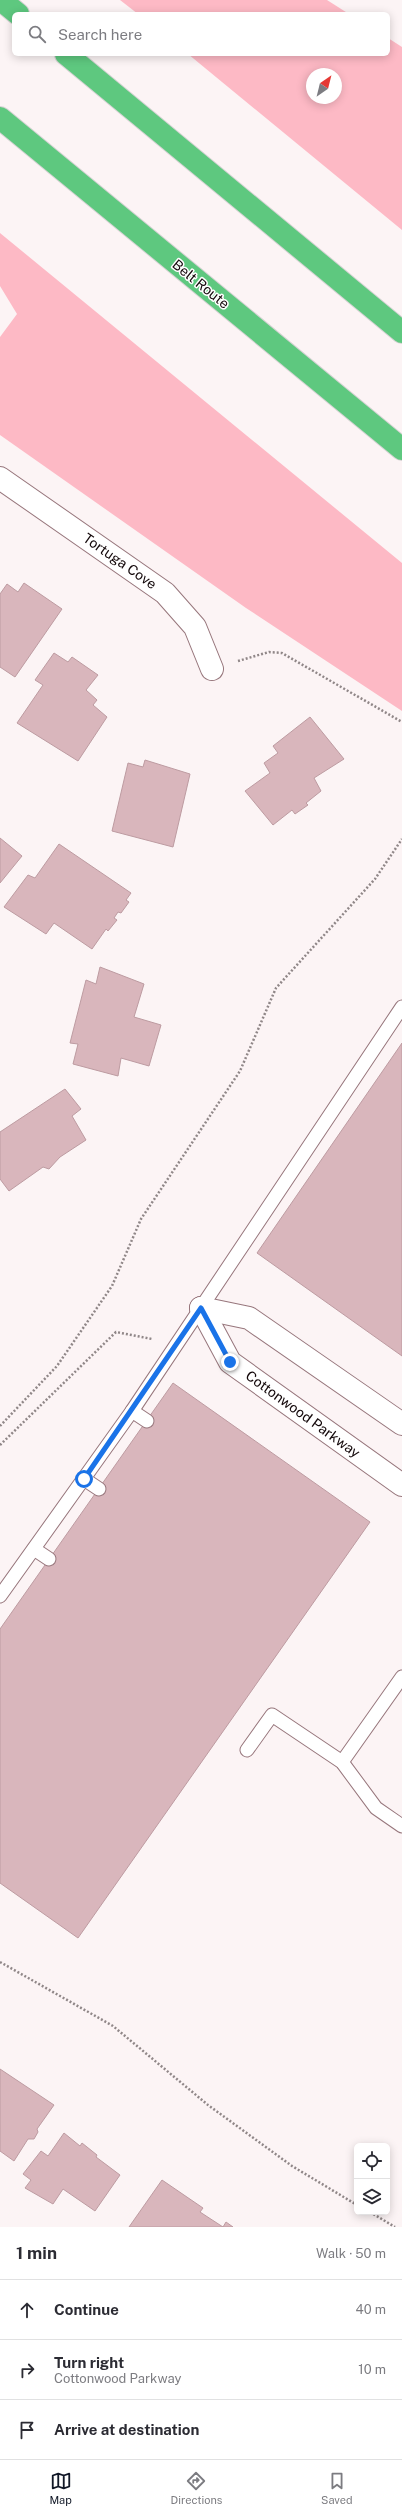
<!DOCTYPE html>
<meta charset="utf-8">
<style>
:root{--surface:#fff;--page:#f2f2f3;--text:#2b2b33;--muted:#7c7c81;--line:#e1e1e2;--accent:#111827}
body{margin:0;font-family:"Public Sans",sans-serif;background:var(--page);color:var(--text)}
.controls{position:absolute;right:12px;bottom:12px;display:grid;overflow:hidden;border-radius:6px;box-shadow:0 2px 10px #0003}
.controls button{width:36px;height:36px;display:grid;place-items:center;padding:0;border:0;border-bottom:1px solid var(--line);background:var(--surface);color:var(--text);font:20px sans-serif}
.compass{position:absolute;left:306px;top:68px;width:36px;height:36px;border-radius:50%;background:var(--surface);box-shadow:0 2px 10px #0003;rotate:35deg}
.stop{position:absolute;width:12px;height:12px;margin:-9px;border:3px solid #1a73e8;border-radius:50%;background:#fff}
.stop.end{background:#1a73e8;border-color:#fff;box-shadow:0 1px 4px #0008}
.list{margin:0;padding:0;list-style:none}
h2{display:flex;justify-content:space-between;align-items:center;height:52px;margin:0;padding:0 16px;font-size:17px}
h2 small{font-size:13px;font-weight:400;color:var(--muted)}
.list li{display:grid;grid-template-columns:26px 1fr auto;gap:12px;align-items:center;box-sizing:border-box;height:60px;padding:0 16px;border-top:1px solid var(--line)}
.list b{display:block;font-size:15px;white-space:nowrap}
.list p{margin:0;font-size:13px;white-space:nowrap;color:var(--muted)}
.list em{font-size:13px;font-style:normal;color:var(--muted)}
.icon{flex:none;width:22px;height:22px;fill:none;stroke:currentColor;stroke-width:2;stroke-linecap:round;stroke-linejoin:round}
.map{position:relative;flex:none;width:402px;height:2227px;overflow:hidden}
.search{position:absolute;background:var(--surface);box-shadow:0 2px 10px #0003;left:12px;right:12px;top:12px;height:44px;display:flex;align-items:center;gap:10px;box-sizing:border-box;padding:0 14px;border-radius:6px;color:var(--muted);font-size:15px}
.sheet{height:232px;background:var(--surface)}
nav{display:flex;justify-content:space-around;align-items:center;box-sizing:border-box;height:56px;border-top:1px solid var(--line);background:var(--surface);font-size:11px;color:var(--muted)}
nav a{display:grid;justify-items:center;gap:2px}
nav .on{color:var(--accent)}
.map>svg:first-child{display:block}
</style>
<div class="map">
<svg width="402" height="2227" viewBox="0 0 402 2227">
<rect width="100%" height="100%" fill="#fcf4f5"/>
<g fill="#fdb9c5" fill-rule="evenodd">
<polygon points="120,0 327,0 349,14 138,14"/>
<path d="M 388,38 L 402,47 L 402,230 L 188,54 L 388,54 ZM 312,74 L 336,74 L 336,98 L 312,98 Z"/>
<polygon points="0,233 402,563 402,711 246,608 0,435 0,337 17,314 0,286"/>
</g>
<g fill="#d9b6bc" stroke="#bd9ba1">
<polygon points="24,583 62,609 15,677 0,667 0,594 7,584 18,592"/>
<polygon points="54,653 68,662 72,657 98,675 86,690 97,700 93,705 107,717 78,761 17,723 43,685 35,680"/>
<polygon points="310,717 344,759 314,778 321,791 306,803 308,805 295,814 292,810 273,825 245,791 270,773 264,763 278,753 273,746"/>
<polygon points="145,760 190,774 173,847 112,831 128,763 143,767"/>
<polygon points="0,838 22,856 0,883"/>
<polygon points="59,844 131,893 126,900 129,902 121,913 118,912 114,918 117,920 108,931 106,929 92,949 54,923 46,934 4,907 28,875 35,878"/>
<polygon points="100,967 144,984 134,1017 161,1025 149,1066 121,1058 118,1076 73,1064 78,1044 70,1043 86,980 96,984"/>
<polygon points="402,1043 402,1356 257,1253"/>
<polygon points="65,1089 81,1109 72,1116 86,1140 60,1157 49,1169 43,1167 9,1191 0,1179 0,1132"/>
<polygon points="173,1383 370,1522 78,1938 0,1883 0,1629"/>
<polygon points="0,2069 54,2105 37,2129 38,2132 34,2139 28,2139 14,2161 0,2151"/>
<polygon points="64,2133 80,2146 82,2143 97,2155 96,2157 120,2175 95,2211 63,2189 53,2204 25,2188 31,2180 23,2174 41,2151 48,2156"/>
<polygon points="162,2180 203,2208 200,2212 223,2227 129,2227"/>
<polygon points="226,2222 233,2227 223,2227"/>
</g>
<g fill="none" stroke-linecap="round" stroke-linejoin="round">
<defs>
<g id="lane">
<polyline points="132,1411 147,1421"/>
<polyline points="84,1479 99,1489"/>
<polyline points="34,1549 49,1559"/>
<polyline points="0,1596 132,1411 402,1007"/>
<polyline points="247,1750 272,1715 342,1762 376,1808 402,1826"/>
<polyline points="342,1762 402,1677"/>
</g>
<g id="street">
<polyline points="0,478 165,593 195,627 212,669"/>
<polyline points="201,1308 230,1362 402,1485"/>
<polyline points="201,1308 249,1318 402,1424"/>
</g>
<g id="highway">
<polyline points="1,0 18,14"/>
<polyline points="66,54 402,332"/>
<polyline points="0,118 402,449"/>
</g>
</defs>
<use href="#lane" stroke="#97767c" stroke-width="15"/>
<use href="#street" stroke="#97767c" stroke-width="24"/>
<use href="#highway" stroke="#d5d3d3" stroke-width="24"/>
<g stroke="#908788" stroke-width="2.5" stroke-dasharray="2 2" stroke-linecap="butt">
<polyline points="238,661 269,652 282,653 402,722"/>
<polyline points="0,1426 57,1366 112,1286 141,1219 240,1071 276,988 375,879 402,839"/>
<polyline points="0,1445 116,1332 152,1339"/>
<polyline points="0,1962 113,2026 208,2105 292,2166 357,2205"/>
<polyline points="370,2212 395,2227"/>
</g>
<use href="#lane" stroke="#fff" stroke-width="13"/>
<use href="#street" stroke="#fff" stroke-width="22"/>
<use href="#highway" stroke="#5ec87f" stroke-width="22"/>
</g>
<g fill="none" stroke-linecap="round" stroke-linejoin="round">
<polyline stroke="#1a73e8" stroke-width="5" points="84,1479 201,1308 230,1362"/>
</g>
<g text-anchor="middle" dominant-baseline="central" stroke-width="3" stroke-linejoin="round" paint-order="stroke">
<g font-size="14" fill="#13080a" stroke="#fff">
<text transform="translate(201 284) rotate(39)">Belt Route</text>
<text transform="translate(120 561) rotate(35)">Tortuga Cove</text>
<text transform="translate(303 1414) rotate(36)">Cottonwood Parkway</text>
</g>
</g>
</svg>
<div class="controls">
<button><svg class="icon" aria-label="locate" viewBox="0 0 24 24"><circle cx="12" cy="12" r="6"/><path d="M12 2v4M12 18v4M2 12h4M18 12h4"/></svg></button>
<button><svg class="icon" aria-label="layers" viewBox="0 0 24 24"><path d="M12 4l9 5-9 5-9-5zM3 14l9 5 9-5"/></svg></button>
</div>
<svg class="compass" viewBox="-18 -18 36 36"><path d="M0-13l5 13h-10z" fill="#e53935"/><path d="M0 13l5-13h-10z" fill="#7c7c81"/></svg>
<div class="stop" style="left:84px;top:1479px"></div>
<div class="stop end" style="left:230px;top:1362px"></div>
<div class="search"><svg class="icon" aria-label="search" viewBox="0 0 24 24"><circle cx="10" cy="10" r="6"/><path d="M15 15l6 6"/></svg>Search here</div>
</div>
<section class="sheet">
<h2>1 min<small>Walk · 50 m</small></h2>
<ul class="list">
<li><svg class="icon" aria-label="ahead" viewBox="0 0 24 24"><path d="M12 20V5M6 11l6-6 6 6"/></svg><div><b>Continue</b></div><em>40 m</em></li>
<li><svg class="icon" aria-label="right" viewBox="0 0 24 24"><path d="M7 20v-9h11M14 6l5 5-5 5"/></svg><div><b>Turn right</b><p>Cottonwood Parkway</p></div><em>10 m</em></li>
<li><svg class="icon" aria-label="arrive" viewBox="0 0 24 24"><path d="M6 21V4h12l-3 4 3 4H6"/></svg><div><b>Arrive at destination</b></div></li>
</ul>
</section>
<nav>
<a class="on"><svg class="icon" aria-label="map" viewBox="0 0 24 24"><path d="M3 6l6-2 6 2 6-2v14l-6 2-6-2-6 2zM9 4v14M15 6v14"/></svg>Map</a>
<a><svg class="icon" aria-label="directions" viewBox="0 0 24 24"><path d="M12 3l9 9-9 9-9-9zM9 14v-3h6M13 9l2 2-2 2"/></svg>Directions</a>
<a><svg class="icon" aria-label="saved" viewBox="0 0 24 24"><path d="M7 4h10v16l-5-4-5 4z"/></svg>Saved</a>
</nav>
